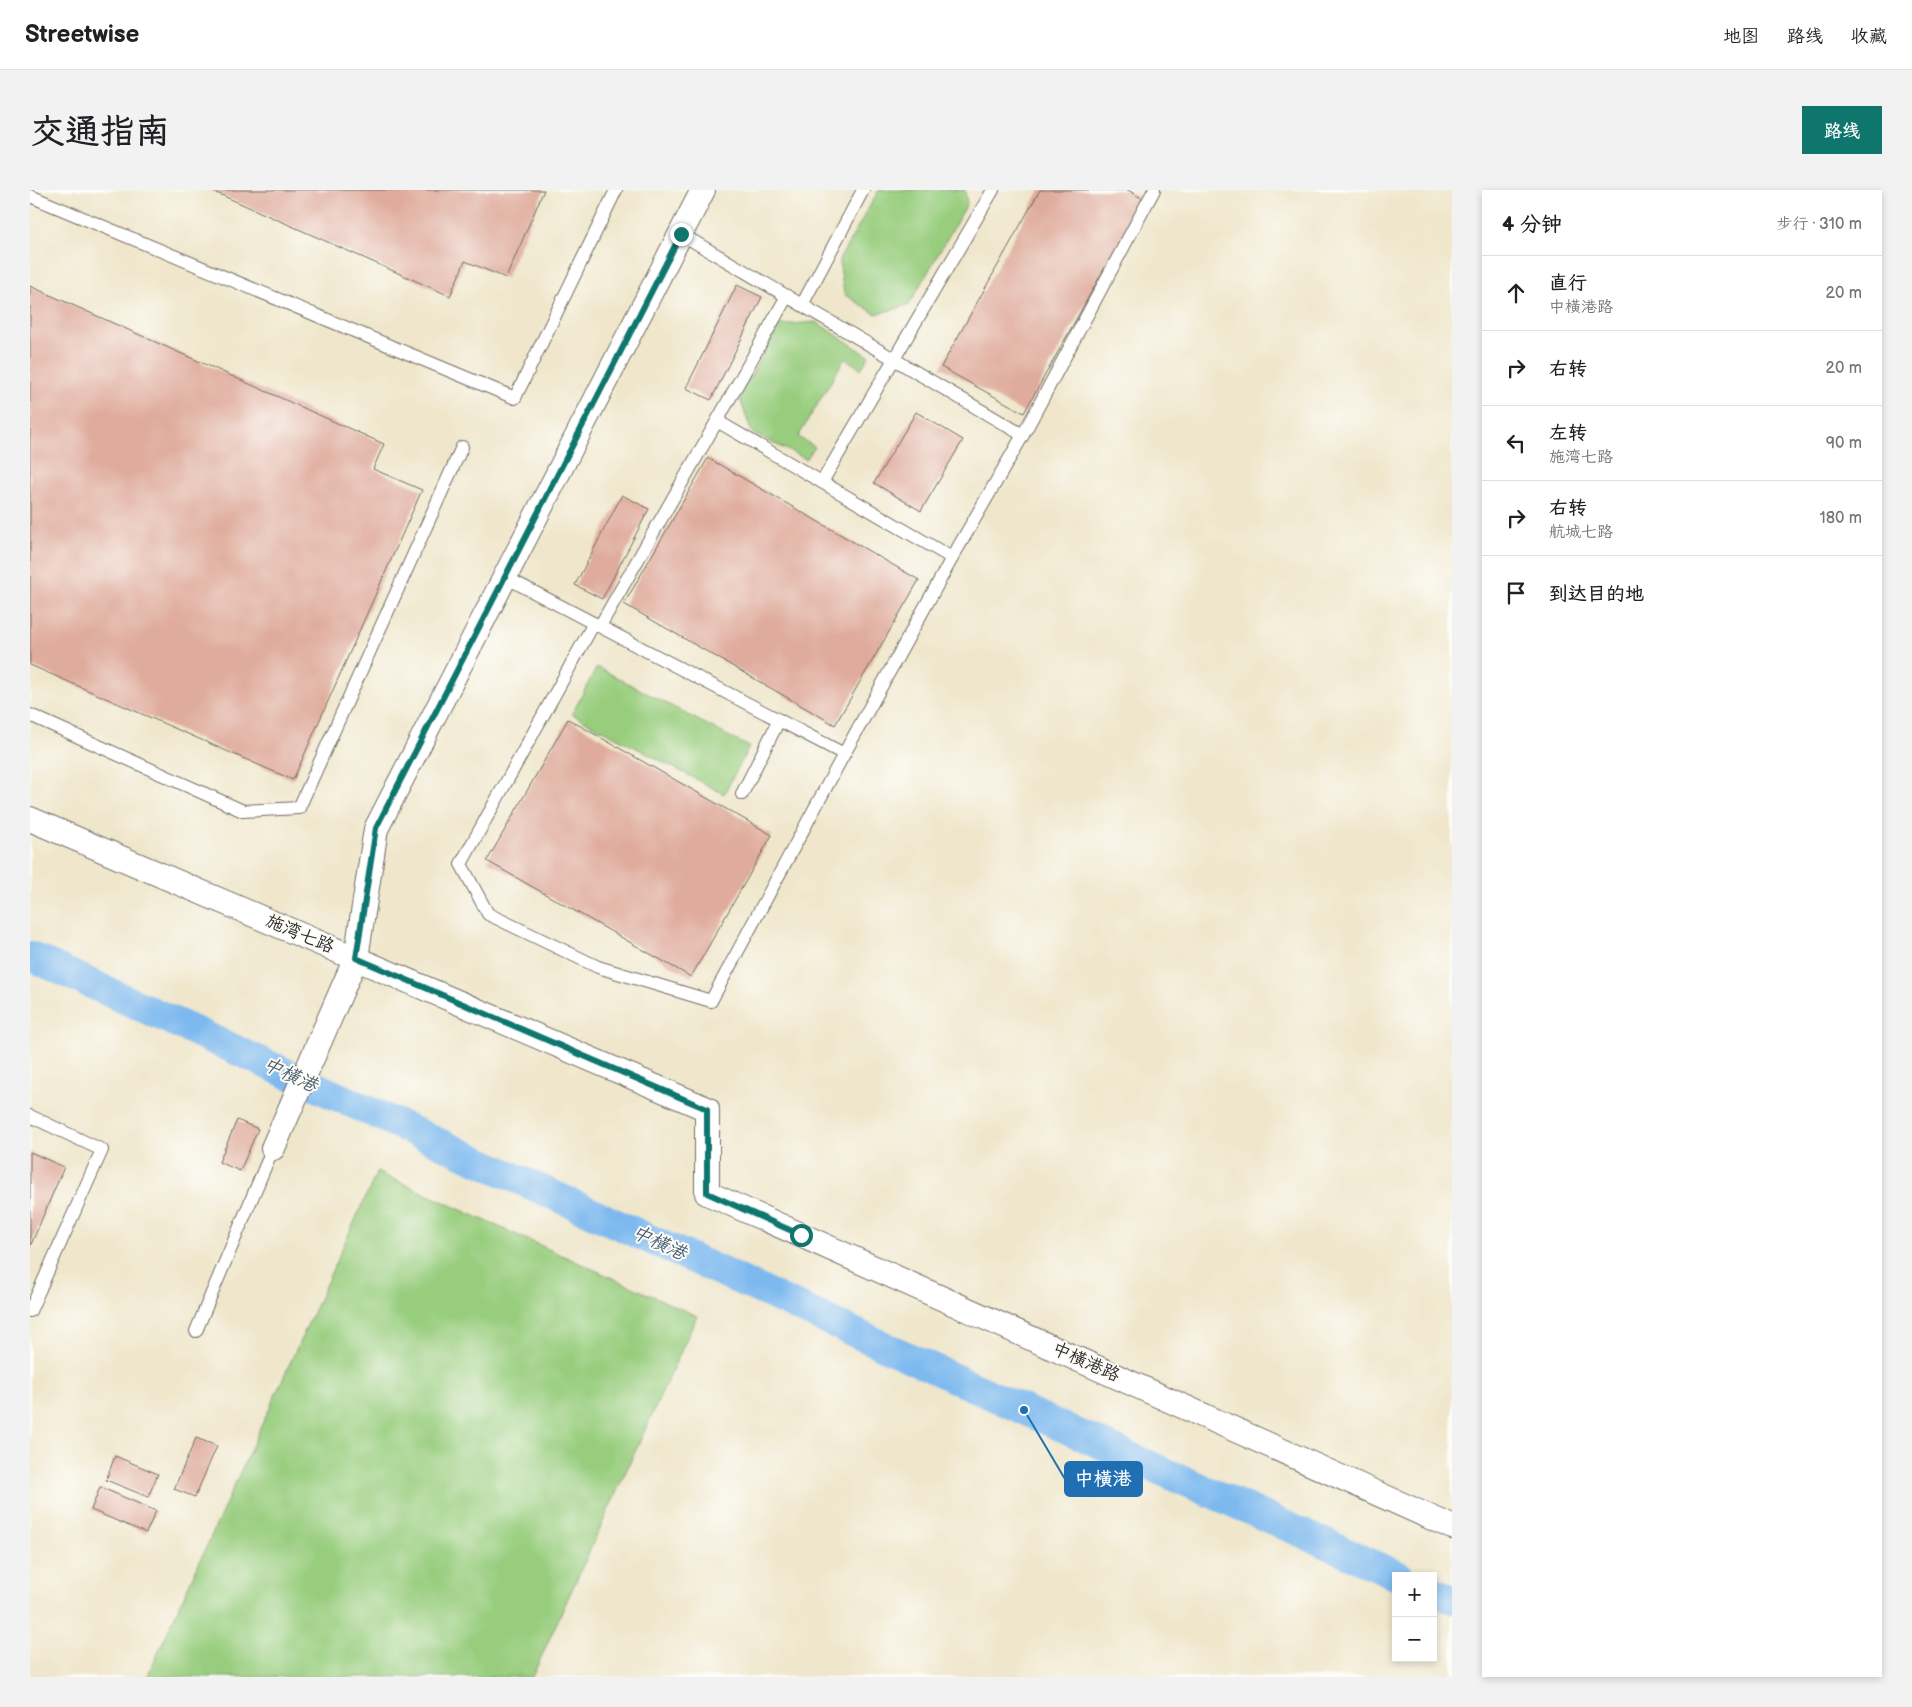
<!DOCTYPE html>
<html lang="zh">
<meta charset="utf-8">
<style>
:root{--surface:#fff;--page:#f2f2f2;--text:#202124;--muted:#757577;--line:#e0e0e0;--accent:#0f766e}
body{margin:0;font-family:"Balsamiq Sans","LXGW WenKai TC",sans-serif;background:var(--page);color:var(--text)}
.controls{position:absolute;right:15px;bottom:15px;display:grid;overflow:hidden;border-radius:0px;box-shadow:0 2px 8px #0003}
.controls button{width:45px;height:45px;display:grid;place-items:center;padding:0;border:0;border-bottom:1px solid var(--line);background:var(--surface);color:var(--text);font:25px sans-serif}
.stop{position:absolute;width:15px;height:15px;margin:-11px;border:4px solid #0f766e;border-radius:50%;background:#fff}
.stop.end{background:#0f766e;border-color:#fff;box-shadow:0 1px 5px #0008}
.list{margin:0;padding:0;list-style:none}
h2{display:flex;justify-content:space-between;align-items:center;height:65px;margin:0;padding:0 20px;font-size:21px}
h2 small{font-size:16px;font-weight:400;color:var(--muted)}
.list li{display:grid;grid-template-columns:32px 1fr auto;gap:15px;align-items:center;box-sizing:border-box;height:75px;padding:0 20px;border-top:1px solid var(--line)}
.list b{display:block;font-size:19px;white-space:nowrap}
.list p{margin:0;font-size:16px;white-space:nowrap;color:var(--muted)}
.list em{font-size:16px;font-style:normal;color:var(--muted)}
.icon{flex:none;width:28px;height:28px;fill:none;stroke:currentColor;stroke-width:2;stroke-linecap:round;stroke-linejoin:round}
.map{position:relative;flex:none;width:1422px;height:1487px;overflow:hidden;border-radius:0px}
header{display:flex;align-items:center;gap:30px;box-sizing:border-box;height:70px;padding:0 25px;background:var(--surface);border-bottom:1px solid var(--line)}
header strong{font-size:24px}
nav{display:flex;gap:28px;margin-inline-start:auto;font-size:18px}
.intro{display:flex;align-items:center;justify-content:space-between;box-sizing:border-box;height:120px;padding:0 30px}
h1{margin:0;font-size:35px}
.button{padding:12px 22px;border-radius:0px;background:var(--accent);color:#fff;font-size:18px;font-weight:700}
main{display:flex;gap:30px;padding:0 30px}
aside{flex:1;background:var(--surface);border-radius:0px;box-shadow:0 2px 8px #0003}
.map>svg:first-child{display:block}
</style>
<header>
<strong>Streetwise</strong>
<nav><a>地图</a><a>路线</a><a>收藏</a></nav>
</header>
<div class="intro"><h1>交通指南</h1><a class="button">路线</a></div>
<main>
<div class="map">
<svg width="1422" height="1487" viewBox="0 0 1422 1487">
<rect width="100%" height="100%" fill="#fdfcf7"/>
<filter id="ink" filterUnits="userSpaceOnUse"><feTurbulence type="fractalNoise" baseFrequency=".02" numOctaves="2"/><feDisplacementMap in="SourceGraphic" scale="10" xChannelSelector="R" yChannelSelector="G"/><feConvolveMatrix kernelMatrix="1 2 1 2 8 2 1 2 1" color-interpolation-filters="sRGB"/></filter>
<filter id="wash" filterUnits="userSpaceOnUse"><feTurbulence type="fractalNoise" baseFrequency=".0096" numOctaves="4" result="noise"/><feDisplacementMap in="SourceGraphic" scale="20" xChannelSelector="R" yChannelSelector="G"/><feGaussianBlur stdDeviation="1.12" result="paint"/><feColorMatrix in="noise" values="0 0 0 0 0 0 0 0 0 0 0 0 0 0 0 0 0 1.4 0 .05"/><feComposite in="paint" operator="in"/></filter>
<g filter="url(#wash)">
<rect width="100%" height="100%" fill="#efe6cb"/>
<g fill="#98cd7e" stroke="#627c54">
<polygon points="849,0 935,0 937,14 879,115 846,124 814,104 809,70"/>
<polygon points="786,132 839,166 831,179 815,168 768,247 785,257 776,269 722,243 709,206 750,135"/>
<polygon points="567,477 719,557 694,604 542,524"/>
<polygon points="347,982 667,1126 502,1487 117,1487"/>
</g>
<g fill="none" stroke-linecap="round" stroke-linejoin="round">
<g stroke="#7db9ef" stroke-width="30">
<polyline points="0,766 994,1220 1369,1386"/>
<polyline points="1403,1401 1422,1409"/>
</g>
</g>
<g id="blocks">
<g fill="#dfab9c">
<polygon points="180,0 514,0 476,88 435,71 420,106"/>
<polygon points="1010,0 1098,0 1113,9 994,223 911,177"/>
<polygon points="707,95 732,107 681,210 656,198"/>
<polygon points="0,96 354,254 343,279 392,300 263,590 0,475"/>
<polygon points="886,222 933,250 891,321 844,293"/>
<polygon points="678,268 889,390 805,535 594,414"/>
<polygon points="592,305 619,319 572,409 545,395"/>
<polygon points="538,529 742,645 661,787 457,671"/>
<polygon points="207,930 228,939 210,981 189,972"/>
<polygon points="0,962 34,977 0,1057"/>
<polygon points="166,1248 187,1256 165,1307 144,1299"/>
<polygon points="85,1266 128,1284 118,1307 76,1290"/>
<polygon points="70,1297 126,1321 116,1343 61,1320"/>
</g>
</g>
</g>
<g filter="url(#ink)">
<use href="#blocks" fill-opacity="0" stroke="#706c63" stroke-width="1"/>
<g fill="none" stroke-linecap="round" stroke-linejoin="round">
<defs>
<g id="service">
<polyline points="0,6 485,208 586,0"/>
<polyline points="651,44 993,245 922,368"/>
<polyline points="772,115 833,0"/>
<polyline points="687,231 757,106"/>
<polyline points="993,245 1124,0"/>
<polyline points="792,292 963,0"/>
<polyline points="475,387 814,564 681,811 568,777 458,724 431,674 564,433"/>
<polyline points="570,436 687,231 922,368 814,564"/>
<polyline points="0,525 213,621 269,618 432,257"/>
<polyline points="712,604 749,530"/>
<polyline points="0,926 72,960 0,1121"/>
<polyline points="166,1141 243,958"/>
</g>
<g id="minor">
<polyline points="0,629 677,919 677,1003 1422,1337"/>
<polyline points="243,958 326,768 346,639 673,0"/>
</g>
</defs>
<use href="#service" stroke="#706c63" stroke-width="14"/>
<use href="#minor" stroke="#706c63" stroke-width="26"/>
<use href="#service" stroke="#fff" stroke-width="12"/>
<use href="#minor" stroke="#fff" stroke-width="24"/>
</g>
</g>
<g fill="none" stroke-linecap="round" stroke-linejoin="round" filter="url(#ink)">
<polyline stroke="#0f766e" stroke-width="6" points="651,44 346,638 326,768 677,919 677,1003 771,1045"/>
</g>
<g text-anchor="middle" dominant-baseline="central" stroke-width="4" stroke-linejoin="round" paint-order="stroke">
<g font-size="18" fill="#2b2b2b" stroke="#fdfcf7">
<text transform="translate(270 744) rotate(23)">施湾七路</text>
<text transform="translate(1056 1172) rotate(24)">中横港路</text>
</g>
<g font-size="19" font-style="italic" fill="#485d70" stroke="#fdfcf7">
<text transform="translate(260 885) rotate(25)">中横港</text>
<text transform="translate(629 1053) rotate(25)">中横港</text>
</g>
</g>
<path fill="none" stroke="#1f6fb2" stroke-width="2" d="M994 1220L1035 1289"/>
<circle fill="#1f6fb2" stroke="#fdfcf7" stroke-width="2" cx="994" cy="1220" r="5"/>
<rect fill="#1f6fb2" stroke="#1f6fb2" stroke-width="2" x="1035" y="1272" width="77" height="34" rx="5"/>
<g font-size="19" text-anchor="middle" font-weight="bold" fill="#fff">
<text x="1073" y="1295">中横港</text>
</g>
</svg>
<div class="controls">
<button>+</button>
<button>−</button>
</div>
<div class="stop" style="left:771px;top:1045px"></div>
<div class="stop end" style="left:651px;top:44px"></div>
</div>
<aside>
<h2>4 分钟<small>步行 · 310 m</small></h2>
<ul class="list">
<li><svg class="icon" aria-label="ahead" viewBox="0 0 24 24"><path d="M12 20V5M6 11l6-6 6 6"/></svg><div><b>直行</b><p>中横港路</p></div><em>20 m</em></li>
<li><svg class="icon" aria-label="right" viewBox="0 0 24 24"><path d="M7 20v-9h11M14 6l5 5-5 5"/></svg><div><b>右转</b></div><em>20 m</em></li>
<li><svg class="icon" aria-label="left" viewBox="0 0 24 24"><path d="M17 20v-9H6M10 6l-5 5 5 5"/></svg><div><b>左转</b><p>施湾七路</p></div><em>90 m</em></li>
<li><svg class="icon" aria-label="right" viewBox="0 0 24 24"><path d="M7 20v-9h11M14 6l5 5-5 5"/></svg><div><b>右转</b><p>航城七路</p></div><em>180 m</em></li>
<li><svg class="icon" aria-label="arrive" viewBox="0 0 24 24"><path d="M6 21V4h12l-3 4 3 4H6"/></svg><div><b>到达目的地</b></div></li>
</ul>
</aside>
</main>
